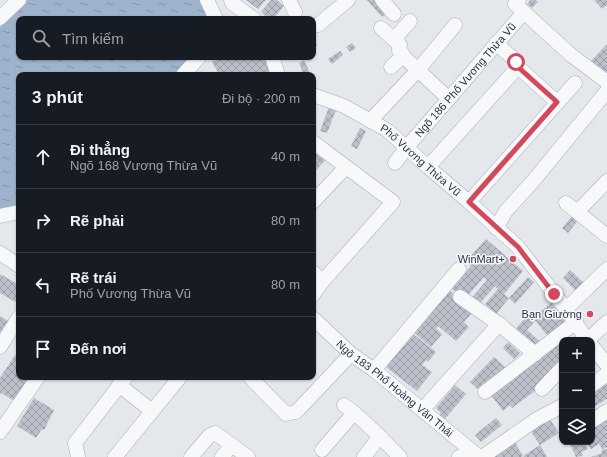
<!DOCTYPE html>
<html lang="vi">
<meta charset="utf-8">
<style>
:root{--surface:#171b24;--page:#20242c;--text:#f1f3f6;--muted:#9ea1a6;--line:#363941}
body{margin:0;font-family:Arial,sans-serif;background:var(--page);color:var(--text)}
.controls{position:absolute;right:12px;bottom:12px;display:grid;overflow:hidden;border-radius:8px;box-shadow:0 1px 3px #0004}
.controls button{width:36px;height:36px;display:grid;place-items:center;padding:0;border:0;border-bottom:1px solid var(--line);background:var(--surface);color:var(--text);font:20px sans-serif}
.stop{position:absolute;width:12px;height:12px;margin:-9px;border:3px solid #d1495b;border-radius:50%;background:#fff}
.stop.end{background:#d1495b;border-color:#fff;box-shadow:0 1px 4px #0008}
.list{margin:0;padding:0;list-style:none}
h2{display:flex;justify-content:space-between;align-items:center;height:52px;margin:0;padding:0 16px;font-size:17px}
h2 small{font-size:13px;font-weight:400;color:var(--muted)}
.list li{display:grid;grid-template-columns:26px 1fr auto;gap:12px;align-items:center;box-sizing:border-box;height:64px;padding:0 16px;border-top:1px solid var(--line)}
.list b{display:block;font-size:15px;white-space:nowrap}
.list p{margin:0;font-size:13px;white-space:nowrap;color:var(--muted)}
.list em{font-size:13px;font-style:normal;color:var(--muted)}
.icon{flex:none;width:22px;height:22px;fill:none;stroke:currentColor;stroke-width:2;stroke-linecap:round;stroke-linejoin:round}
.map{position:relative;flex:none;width:607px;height:457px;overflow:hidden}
.search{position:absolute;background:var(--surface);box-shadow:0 1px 3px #0004;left:16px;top:16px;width:300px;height:44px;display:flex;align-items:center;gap:10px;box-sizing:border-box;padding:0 14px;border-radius:8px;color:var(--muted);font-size:15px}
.panel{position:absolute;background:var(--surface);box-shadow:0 1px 3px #0004;left:16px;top:72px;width:300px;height:308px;border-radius:8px}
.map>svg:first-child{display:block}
</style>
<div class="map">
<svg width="607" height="457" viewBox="0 0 607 457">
<defs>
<pattern id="water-ripples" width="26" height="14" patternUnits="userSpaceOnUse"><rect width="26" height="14" fill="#9fb4cc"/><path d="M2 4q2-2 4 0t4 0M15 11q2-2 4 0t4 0" fill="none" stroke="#8293a7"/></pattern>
<pattern id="building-cross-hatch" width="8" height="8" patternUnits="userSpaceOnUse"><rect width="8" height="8" fill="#bbc0ca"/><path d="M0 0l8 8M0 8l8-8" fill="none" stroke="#989da6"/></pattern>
</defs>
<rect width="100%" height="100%" fill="#e4e7ec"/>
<polygon fill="url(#water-ripples)" points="27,0 205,0 217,19 19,19 19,57 196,57 179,75 19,75 19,209 0,213 0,27"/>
<g fill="url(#building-cross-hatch)">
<polygon points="246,0 266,0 258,9"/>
<polygon points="271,0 277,0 284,6 273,19 269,19 261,12"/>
<polygon points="367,0 381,0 390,10 382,17"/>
<polygon points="530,0 535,0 538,2 532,8 527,4"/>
<polygon points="594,0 607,0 607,5 602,9"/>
<polygon points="313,33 317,46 313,47"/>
<polygon points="352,43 356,48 350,52 346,47"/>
<polygon points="607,44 607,78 589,63"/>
<polygon points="340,51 343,55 332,64 328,59"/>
<polygon points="221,57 264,57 274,75 219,75 212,62"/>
<polygon points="304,60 310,73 304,75 299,63"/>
<polygon points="329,107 336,110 327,133 320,131"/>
<polygon points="360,128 366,131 357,149 351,146"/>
<polygon points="313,143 329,156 313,174"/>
<polygon points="574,214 579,219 568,233 562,228"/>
<polygon points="486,239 523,271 504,294 509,298 496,314 485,304 498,289 495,286 477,307 469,301 487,280 484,277 464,300 451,288 471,266 466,261"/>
<polygon points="570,270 584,283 576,291 563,278"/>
<polygon points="0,274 19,285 19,304 0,293"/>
<polygon points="528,277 534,282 515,304 509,298"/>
<polygon points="449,290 474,311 464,322 469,327 456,341 438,326 436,329 442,334 431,347 413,332"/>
<polygon points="551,303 570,325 551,340 533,318"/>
<polygon points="0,316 13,324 0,344"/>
<polygon points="527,316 534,322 527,330 543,344 535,353 513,332"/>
<polygon points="412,333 436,352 428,362 426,360 422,365 432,372 417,391 386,367"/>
<polygon points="555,341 562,351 562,371 512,408 510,405 503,411 490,394"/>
<polygon points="508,342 520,353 514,359 503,348"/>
<polygon points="15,355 19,358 19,377 35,377 18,403 1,393 0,395 0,378"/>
<polygon points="494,357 507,369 481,392 470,382"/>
<polygon points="604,379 607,385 607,399 592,408 592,387"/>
<polygon points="455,385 466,394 444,420 439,416 441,413 436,408"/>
<polygon points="34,398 54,410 44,430 42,429 36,438 17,426"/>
<polygon points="607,413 607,447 603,450 599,444 591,449 586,442 592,442 592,424"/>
<polygon points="547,415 559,433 540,445 528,427"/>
<polygon points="496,418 502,425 481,442 475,435"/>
<polygon points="513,439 523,456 540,445 547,457 524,457 523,456 521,457 494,457"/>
<polygon points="569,442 584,442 588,449 581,452 583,456 576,457"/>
<polygon points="607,449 607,457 591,457 602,453 601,451"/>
</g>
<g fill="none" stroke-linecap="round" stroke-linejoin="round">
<defs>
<g id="minor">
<polyline points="207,0 216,19"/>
<polyline points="231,0 232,3 254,19"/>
<polyline points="289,0 295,12"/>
<polyline points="382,0 394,14"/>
<polyline points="519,0 515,4 571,55 607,82"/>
<polyline points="0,18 19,0"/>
<polyline points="313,26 318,25 348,0"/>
<polyline points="381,28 400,45 399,50 403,54 403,56 449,99"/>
<polyline points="394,39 410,21"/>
<polyline points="496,43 516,61 518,67 557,102"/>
<polyline points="272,57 278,75"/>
<polyline points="391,67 403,56"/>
<polyline points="183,75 199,57"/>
<path id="s1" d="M 313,95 L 344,106 L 387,130 L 428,167 L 469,202 L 518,247 L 566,309 L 587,340"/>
<polyline points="370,121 418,70 455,25"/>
<polyline points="313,142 393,202 322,282 313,295"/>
<path id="s2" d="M 395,163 L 407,147 L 524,12"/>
<polyline points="428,167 518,67"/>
<polyline points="313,202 346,167"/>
<polyline points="469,202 575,83"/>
<polyline points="566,203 607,236"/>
<polyline points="578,211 607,181"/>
<polyline points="0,216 19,212"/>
<polyline points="496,228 506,211 534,180 607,91"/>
<polyline points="0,253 19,266"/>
<polyline points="313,272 322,282"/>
<polyline points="460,297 499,324 535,354"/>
<polyline points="566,309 607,269"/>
<path id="s3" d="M 313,318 L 351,354 L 374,370 L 479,457"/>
<polyline points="588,340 607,322"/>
<polyline points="592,346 607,365"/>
<polyline points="0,347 19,317"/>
<polyline points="374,370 459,269"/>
<polyline points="250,377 286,414 296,412 299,409 351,354"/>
<polyline points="119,385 152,411"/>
<polyline points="592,385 607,374"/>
<polyline points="542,389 562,368"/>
<polyline points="485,392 576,322"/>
<path d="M 344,405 C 365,420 382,439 400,457"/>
<polyline points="422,410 499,324"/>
<polyline points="592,421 607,411"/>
<polyline points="0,432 38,377"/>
<polyline points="322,450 354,413"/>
<polyline points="78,457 75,443 126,377"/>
<polyline points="115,457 180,377"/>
<polyline points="191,457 209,436 215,433 248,457"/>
<polyline points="222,457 232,445"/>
<polyline points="364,457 380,436"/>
<polyline points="459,457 472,451"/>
<polyline points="482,457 537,419 562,406"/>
</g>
</defs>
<use href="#minor" stroke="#a9aeb7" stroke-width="15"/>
<use href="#minor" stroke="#f7f8fa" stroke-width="14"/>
</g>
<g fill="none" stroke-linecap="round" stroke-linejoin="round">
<polyline stroke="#d1495b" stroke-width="5" points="516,62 518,67 557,102 469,202 518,247 554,294"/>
</g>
<g fill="#d1495b" stroke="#f4f6f9" stroke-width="1.5">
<circle cx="513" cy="259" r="4"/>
<circle cx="590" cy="314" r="4"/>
</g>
<g text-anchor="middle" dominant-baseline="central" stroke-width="3" stroke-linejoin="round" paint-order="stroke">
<g font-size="11" fill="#2b3445" stroke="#f4f6f9">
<text stroke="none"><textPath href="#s2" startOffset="109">Ngõ 186 Phố Vương Thừa Vũ</textPath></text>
<text stroke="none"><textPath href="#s1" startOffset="127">Phố Vương Thừa Vũ</textPath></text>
<text stroke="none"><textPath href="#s3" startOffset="108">Ngõ 183 Phố Hoàng Văn Thái</textPath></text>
</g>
<g font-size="11" fill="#2b3445" stroke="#f4f6f9" text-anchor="end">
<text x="505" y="259">WinMart+</text>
<text x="582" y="314">Bạn Giường</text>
</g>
</g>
</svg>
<div class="controls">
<button>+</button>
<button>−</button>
<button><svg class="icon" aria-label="layers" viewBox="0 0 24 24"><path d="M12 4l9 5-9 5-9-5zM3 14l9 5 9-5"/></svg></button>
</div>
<div class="stop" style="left:516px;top:62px"></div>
<div class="stop end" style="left:554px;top:294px"></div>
<div class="search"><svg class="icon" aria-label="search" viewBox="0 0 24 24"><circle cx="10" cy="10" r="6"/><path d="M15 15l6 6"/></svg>Tìm kiếm</div>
<section class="panel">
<h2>3 phút<small>Đi bộ · 200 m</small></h2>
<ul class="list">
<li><svg class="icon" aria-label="ahead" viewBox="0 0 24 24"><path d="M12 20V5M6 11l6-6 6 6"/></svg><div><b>Đi thẳng</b><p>Ngõ 168 Vương Thừa Vũ</p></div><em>40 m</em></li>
<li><svg class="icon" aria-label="right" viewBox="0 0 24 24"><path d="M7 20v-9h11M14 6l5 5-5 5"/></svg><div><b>Rẽ phải</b></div><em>80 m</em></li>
<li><svg class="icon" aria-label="left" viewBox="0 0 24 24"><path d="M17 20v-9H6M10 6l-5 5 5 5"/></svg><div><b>Rẽ trái</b><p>Phố Vương Thừa Vũ</p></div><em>80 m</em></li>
<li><svg class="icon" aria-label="arrive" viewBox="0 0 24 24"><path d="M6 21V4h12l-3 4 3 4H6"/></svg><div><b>Đến nơi</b></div></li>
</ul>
</section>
</div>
